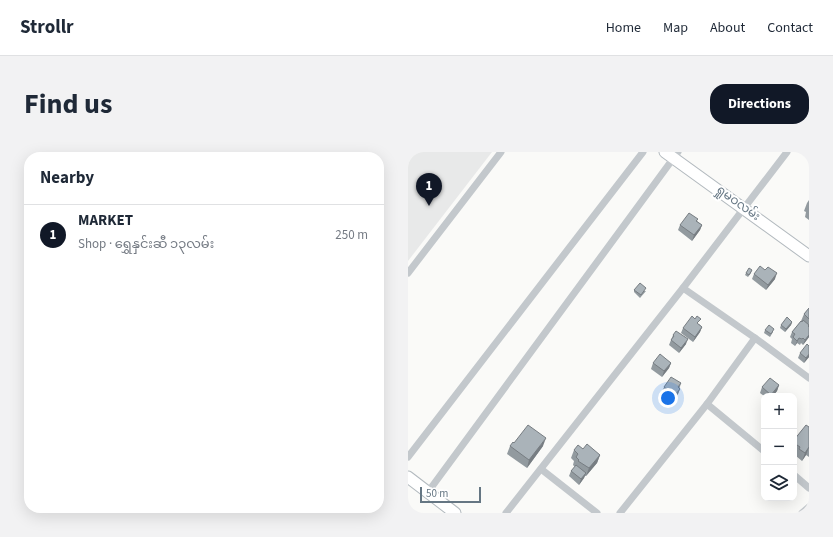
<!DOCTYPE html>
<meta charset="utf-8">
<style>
:root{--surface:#fff;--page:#f2f2f3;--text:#1f2937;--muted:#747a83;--line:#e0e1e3;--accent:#111827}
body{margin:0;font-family:"Source Sans 3","Noto Sans Myanmar",sans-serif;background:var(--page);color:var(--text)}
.controls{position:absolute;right:12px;bottom:12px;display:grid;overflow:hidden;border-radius:8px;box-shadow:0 4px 16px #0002}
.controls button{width:36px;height:36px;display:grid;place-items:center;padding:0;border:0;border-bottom:1px solid var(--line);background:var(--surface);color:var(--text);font:20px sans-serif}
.scale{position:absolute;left:12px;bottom:10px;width:61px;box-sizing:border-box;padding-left:4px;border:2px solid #657683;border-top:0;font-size:11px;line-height:14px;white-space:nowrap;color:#657683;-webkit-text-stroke:3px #fff;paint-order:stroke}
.you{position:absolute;left:260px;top:246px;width:14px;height:14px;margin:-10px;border:3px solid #fff;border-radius:50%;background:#1a73e8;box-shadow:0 0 0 6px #1a73e833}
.badge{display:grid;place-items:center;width:26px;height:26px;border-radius:50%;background:var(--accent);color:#fff;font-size:13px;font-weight:700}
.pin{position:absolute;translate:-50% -33px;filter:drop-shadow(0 1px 2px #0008)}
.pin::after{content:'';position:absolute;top:21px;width:14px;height:12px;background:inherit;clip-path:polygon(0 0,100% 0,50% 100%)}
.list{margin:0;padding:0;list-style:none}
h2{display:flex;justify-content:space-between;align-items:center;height:52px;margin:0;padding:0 16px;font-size:17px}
h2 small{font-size:13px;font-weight:400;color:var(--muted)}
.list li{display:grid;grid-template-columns:26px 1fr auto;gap:12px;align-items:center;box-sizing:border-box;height:60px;padding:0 16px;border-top:1px solid var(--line)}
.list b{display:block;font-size:15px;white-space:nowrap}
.list p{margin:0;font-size:13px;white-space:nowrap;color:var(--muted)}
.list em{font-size:13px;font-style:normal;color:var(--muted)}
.icon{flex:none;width:22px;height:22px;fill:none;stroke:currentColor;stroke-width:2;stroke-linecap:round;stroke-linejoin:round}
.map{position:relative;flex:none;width:401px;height:361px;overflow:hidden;border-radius:16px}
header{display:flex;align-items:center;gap:24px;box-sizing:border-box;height:56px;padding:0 20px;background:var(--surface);border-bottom:1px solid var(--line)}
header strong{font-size:19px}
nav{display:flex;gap:22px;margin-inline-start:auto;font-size:14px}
.intro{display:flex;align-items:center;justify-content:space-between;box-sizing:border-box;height:96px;padding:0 24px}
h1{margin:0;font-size:28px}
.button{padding:10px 18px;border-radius:16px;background:var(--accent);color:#fff;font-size:14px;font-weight:700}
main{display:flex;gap:24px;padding:0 24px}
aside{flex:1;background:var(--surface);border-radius:16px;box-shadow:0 4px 16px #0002}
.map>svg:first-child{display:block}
</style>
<header>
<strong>Strollr</strong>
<nav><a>Home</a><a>Map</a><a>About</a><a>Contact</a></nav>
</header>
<div class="intro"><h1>Find us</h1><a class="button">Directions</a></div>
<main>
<aside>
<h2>Nearby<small></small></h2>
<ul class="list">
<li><span class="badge">1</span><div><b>MARKET</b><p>Shop · ရွှေနှင်းဆီ ၁၃လမ်း</p></div><em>250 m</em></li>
</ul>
</aside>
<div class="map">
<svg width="401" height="361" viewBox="0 0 401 361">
<rect width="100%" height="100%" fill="#fafaf8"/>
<polygon fill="#e8e9e9" points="0,0 84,0 0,109"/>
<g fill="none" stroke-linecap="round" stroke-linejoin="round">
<defs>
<g id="secondary">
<polyline points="257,0 401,104"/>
<polyline points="0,325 47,361"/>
</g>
</defs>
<use href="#secondary" stroke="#b3babf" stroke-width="13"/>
<g stroke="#c3c8cc" stroke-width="7">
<polyline points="0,121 93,0"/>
<polyline points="275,136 347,186"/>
<polyline points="299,252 356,299"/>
<polyline points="0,305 235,0"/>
<polyline points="133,317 189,361"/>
<polyline points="386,323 401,336"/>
<polyline points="20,340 270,0"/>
<polyline points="98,361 275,136 379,0"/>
<polyline points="212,361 299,252 347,186 401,226"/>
<polyline points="394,361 401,355"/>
</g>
<use href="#secondary" stroke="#fff" stroke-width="11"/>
</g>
<g fill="#929a9f">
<polygon points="401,48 401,68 397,65 398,60 396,59 399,51"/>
<polygon points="290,67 289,69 294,73 292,78 284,89 270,78 272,73"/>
<polygon points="344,118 343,121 340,125 337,123 338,121"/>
<polygon points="346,122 367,127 358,138 344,127"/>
<polygon points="226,138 238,139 232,146 226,140"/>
<polygon points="401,156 401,185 395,193 393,191 392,193 389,191 387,194 383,191 384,187 382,185 384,180 393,169 396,162"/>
<polygon points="384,170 383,173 377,180 372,176 373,173"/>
<polygon points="291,172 294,175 292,180 285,190 273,181 275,176"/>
<polygon points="357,178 365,180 362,185 356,181"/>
<polygon points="265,183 278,192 271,201 261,193"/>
<polygon points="392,201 401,205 396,211 390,206"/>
<polygon points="245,211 263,211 261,216 254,225 243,217"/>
<polygon points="273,231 270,242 265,248 254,240 256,235"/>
<polygon points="371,233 369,239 365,244 356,244 352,241 354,235"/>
<polygon points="401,275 401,305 398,303 394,309 388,304 389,303 386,301 386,291"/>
<polygon points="102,294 135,294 119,316 99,302"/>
<polygon points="175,297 192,303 189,311 178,324 177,324 176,326 171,333 161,324 163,319 167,315 165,313 166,309 163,306 166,298"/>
</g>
<g fill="#777d82">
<polygon points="294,73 292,78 284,89 286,83"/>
<polygon points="369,121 367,127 358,138 360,133"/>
<polygon points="384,170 383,173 377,180 378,177"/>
<polygon points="294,175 292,180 285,190 287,185"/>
<polygon points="401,183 401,185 395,193 397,188"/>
<polygon points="391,186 389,191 387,194 389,189"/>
<polygon points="280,187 278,192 271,201 273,196"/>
<polygon points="401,202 401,205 396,211 398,206"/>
<polygon points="263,211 261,216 254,225 256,219"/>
<polygon points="371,233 369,239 365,244 363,244"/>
<polygon points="272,237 270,242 265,248 267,243"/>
<polygon points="138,286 135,294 119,316 121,308"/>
<polygon points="401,295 398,303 394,309 397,301"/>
<polygon points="192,303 189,311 178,324 181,316"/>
<polygon points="178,321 176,326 171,333 173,327"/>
</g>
<g fill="#aab3b9" stroke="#777d82">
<polygon points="281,61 290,67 288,69 294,73 286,83 272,73"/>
<polygon points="352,114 357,118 360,115 369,121 360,133 346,122"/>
<polygon points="341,116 344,118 341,123 338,121"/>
<polygon points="232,131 238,136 233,143 226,138"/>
<polygon points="401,156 401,167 396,162"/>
<polygon points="284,164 287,167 289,164 293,167 289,171 294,175 287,185 275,176"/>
<polygon points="379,165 384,170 378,177 373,173"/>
<polygon points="395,168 401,173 400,174 401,175 401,183 397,188 395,186 394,187 391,186 389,189 385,185 387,182 384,180 393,169 394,170"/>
<polygon points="361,173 366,177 363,182 357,178"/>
<polygon points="268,179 280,187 273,196 263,188 266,184 265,183"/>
<polygon points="399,192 401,194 401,202 398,206 392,201"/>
<polygon points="252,202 263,211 256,219 245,211"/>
<polygon points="263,225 273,231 270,235 272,237 267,243 256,235"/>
<polygon points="362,226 371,233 363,243 354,235"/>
<polygon points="120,273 138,286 121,308 102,294 105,290 106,291"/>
<polygon points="398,273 401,275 401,295 397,301 391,297 392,295 386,291 386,288"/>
<polygon points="179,292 192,303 181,316 170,309 171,308 168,305 170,302 166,298 170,293 175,297"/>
<polygon points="168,313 178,321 173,327 163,319"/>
</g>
<g text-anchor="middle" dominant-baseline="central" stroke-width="4" stroke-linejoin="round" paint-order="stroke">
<g font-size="12" fill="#657683" stroke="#fff">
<text transform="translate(330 51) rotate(36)">ရှုမဝလမ်း</text>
</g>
</g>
</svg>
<div class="controls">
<button>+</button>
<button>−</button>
<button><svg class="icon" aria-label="layers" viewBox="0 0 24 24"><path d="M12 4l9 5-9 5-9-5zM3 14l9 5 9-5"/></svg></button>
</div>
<div class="scale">50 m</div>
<div class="you"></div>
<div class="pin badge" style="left:21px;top:54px">1</div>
</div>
</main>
